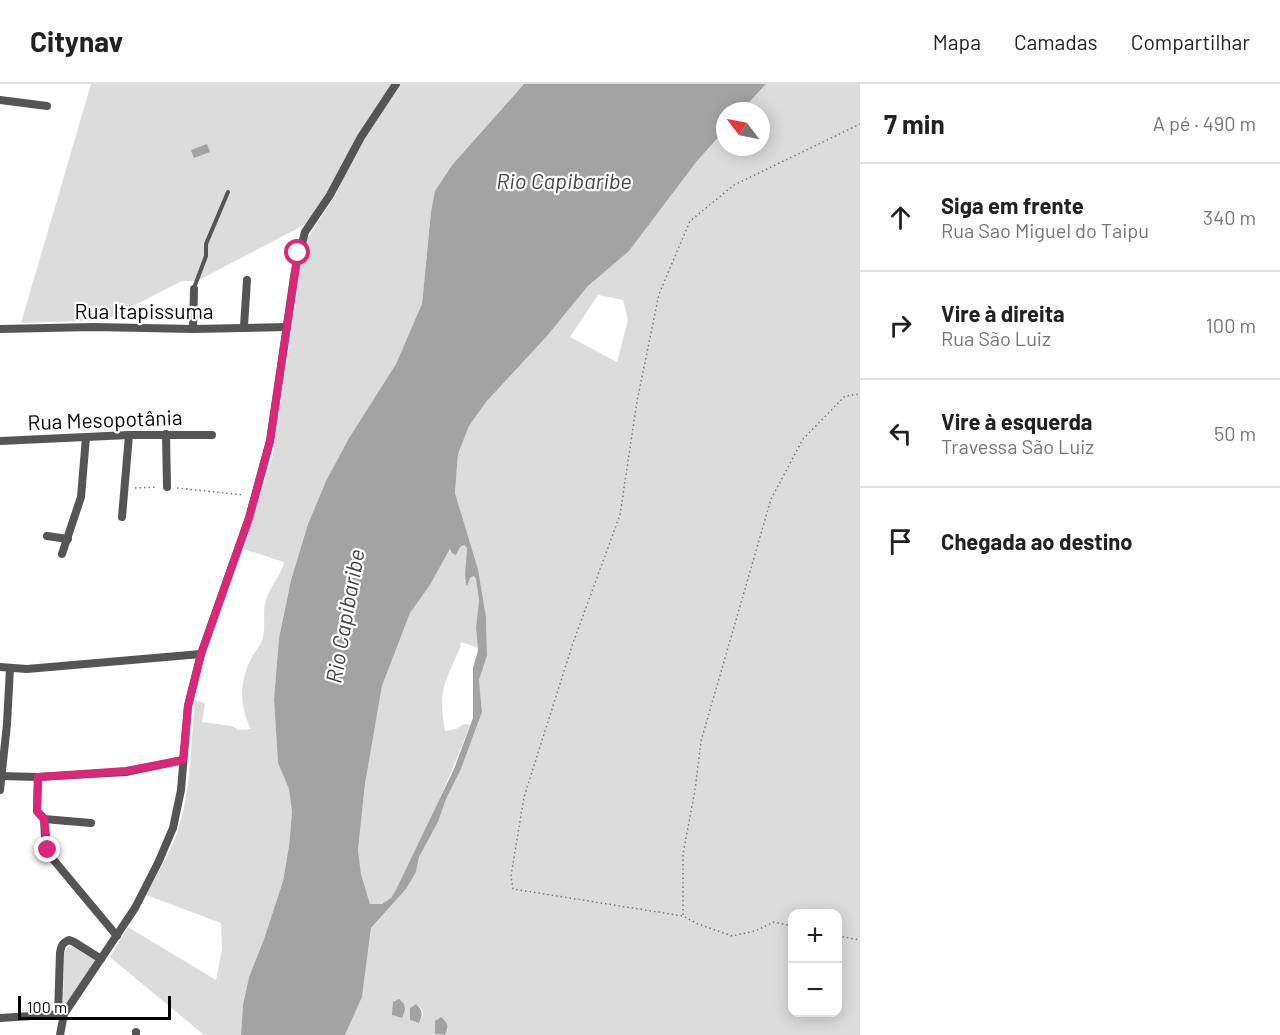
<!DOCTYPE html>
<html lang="pt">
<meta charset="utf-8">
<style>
:root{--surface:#fff;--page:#f6f6f6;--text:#222;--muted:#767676;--line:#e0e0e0}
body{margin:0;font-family:Barlow,sans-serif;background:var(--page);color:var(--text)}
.controls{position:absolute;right:18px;bottom:18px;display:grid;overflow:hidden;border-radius:12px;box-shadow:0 3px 15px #0003}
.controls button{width:54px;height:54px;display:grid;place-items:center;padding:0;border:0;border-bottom:2px solid var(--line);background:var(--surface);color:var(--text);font:30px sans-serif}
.compass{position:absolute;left:716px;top:18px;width:54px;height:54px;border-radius:50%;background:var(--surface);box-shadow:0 3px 15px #0003;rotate:302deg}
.scale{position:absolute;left:18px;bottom:15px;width:153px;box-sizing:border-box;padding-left:6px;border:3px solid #000;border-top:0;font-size:16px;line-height:21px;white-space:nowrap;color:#000;-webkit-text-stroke:4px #fff;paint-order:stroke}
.stop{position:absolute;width:18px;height:18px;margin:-14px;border:4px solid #db2777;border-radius:50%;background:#fff}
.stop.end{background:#db2777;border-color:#fff;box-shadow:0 2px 6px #0008}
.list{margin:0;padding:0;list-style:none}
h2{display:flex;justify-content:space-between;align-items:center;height:78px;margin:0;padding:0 24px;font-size:26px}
h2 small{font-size:20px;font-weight:400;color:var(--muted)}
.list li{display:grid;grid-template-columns:39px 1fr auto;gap:18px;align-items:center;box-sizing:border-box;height:108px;padding:0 24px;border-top:2px solid var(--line)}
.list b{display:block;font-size:22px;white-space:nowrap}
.list p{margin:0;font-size:20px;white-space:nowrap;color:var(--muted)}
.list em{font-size:20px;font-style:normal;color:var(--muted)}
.icon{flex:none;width:33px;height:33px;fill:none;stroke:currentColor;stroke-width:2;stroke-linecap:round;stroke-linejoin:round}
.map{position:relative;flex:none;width:860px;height:951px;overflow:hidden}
header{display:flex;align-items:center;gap:36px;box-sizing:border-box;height:84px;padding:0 30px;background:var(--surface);border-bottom:2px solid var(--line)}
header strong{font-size:28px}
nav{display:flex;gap:33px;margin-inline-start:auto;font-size:21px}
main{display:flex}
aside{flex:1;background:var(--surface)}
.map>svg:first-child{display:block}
</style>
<header>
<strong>Citynav</strong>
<nav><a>Mapa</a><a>Camadas</a><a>Compartilhar</a></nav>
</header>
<main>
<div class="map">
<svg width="860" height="951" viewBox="0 0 860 951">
<rect width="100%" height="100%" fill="#fff"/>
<g fill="#dcdcdc" fill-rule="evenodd">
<polygon points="91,0 394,0 308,139 197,197 182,197 106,236 21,239"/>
<path d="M 400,0 L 524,0 L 453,80 L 431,128 L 422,220 L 410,252 L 396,280 L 349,354 L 326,397 L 308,440 L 291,496 L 279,554 L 274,615 L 278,679 L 289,705 L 292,728 L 289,762 L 283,797 L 264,855 L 249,893 L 243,921 L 241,951 L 204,951 L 110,873 L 128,843 L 216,896 L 222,865 L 221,839 L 146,811 C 158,789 173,764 180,740 C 191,701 191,656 195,616 L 205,619 L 202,638 L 232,642 L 238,646 L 251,645 C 239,622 239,596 252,573 C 255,567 262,560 263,553 C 266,541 262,528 266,516 C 270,502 281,492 284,478 L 244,465 L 273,371 L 296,219 L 302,167 L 307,155 L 336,110 L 355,68 Z"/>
<path d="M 766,0 L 860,0 L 860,951 L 445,951 L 448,945 L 435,937 L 435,949 L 438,951 L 345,951 L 362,913 L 371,844 L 406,805 L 416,788 L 419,773 L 438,738 L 446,715 L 461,685 L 482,628 L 479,596 L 487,572 L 486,533 L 478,485 L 455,409 L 458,370 L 469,342 L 486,318 L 547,252 L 588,202 L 629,167 L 697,77 L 725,46 L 725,63 L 761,63 L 761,27 L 741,27 ZM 598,211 L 623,216 L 628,236 L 617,278 L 570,253 ZM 792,830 L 838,830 L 838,928 L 792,928 ZM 416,920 L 422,925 L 423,931 L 419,939 L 410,936 L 410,924 Z"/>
<path d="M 464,461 L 467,464 L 467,487 L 464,498 L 474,492 L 477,495 L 479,516 L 476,544 L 478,564 L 461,558 L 460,564 C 444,600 438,607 445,647 L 456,645 L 464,640 L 470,641 C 454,683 436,724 417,765 C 410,780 403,801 391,814 C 385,820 378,822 370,820 L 361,790 L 358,766 L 365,700 L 382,602 L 410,529 L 430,501 L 451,464 Z"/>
<polygon points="74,862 96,877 63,926 64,869 68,863"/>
</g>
<g fill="#a3a3a3" fill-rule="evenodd">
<path d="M 524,0 L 766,0 L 741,27 L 725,27 L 725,46 L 697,77 L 629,167 L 588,202 L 547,252 L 486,318 L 469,342 L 458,370 L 455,409 L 478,485 L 486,533 L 487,572 L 479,596 L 482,628 L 461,685 L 446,715 L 438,738 L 419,773 L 416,788 L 406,805 L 371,844 L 362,913 L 345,951 L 241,951 L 243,921 L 249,893 L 264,855 L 283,797 L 289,762 L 292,728 L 289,705 L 278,679 L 274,615 L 279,554 L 291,496 L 308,440 L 326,397 L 349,354 L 396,280 L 422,220 L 431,128 L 435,107 L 453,80 ZM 464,461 L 467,464 C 467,474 463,495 467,502 L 470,494 L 474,492 L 476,495 L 479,516 L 476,544 L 478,566 L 473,584 L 473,634 L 454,685 L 396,806 L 391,814 L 382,820 L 370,820 L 361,790 L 358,766 L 365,700 L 382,602 L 410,529 L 430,501 L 450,465 L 452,469 L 456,471 L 460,463 Z"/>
<polygon points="207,60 210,68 194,74 191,66"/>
<polygon points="399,915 404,920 405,926 402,934 392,931 393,918"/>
<path d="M 416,920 C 423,927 423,930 419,939 L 410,936 L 410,924 Z"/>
<path d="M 441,933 C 448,939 449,943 445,951 L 435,950 L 435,937 Z"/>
</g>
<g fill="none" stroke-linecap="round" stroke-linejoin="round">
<g stroke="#777" stroke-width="1.5" stroke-dasharray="1.5 3" stroke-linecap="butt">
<polyline points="135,404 157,403"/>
<polyline points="177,404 244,411"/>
<polyline points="683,831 683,770 695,706 701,657 771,415 803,355 845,312 860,310"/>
<polyline points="792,842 774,838 755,847 732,852 698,840 683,832 513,805 511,792 524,713 573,559 620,431 637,317 659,210 690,137 734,101 860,40"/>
<polyline points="838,852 860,856"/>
</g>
<polyline stroke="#555" stroke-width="4" points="194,204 206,172 206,160 228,108"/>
<g stroke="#555" stroke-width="8">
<polyline points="0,16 47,22"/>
<polyline points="244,242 247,196"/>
<polyline points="0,245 94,243 193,245 287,243"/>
<polyline points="193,245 194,205"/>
<polyline points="166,350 167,403"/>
<polyline points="0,357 129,351 212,351"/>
<polyline points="122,433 129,351"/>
<polyline points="47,452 68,455"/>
<polyline points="62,470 81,413 86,353"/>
<polyline points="0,583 27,585 201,570"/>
<polyline points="0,692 38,693 126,688 183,676"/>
<polyline points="38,693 37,727 44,735 45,754 52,774 117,852"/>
<polyline points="0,706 7,640 10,584"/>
<polyline points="44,735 91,739"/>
<path d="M 58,930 L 60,869 C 61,862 62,859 69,856 L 74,858 L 101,875"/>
<polyline points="0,934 63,930"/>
<polyline points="60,951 64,930 135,824 158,779 173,744 181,706 188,622 201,570 249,434 270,357 295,186 305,148 330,111 361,53 396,0"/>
<polyline points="136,951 136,948"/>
</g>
</g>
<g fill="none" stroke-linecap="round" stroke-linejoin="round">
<polyline stroke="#db2777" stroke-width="8" points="48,766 44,735 37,727 38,693 126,687 183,676 188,622 201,570 249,434 270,357 298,169"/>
</g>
<g text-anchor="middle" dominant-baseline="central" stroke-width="4.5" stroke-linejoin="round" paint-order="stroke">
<g font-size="21" fill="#000" stroke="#fff">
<text x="144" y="226">Rua Itapissuma</text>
<text transform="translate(105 335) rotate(-2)">Rua Mesopotânia</text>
</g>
<g font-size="22" font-style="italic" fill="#444" stroke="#fff">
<text x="564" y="96">Rio Capibaribe</text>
<text transform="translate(344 532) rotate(-80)">Rio Capibaribe</text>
</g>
</g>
</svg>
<div class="controls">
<button>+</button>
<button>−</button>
</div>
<svg class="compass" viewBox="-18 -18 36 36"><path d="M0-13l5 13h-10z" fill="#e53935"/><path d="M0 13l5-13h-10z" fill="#767676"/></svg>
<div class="scale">100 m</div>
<div class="stop" style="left:298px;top:169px"></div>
<div class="stop end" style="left:48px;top:766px"></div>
</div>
<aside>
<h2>7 min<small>A pé · 490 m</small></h2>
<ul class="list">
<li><svg class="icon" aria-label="ahead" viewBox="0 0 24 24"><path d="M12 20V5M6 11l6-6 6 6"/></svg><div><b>Siga em frente</b><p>Rua Sao Miguel do Taipu</p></div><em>340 m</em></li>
<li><svg class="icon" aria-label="right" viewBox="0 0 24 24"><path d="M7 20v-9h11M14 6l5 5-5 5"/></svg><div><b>Vire à direita</b><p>Rua São Luiz</p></div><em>100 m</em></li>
<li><svg class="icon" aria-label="left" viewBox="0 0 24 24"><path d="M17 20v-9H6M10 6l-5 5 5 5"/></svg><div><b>Vire à esquerda</b><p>Travessa São Luiz</p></div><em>50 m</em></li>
<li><svg class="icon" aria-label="arrive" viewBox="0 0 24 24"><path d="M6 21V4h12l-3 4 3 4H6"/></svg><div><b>Chegada ao destino</b></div></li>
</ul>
</aside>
</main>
